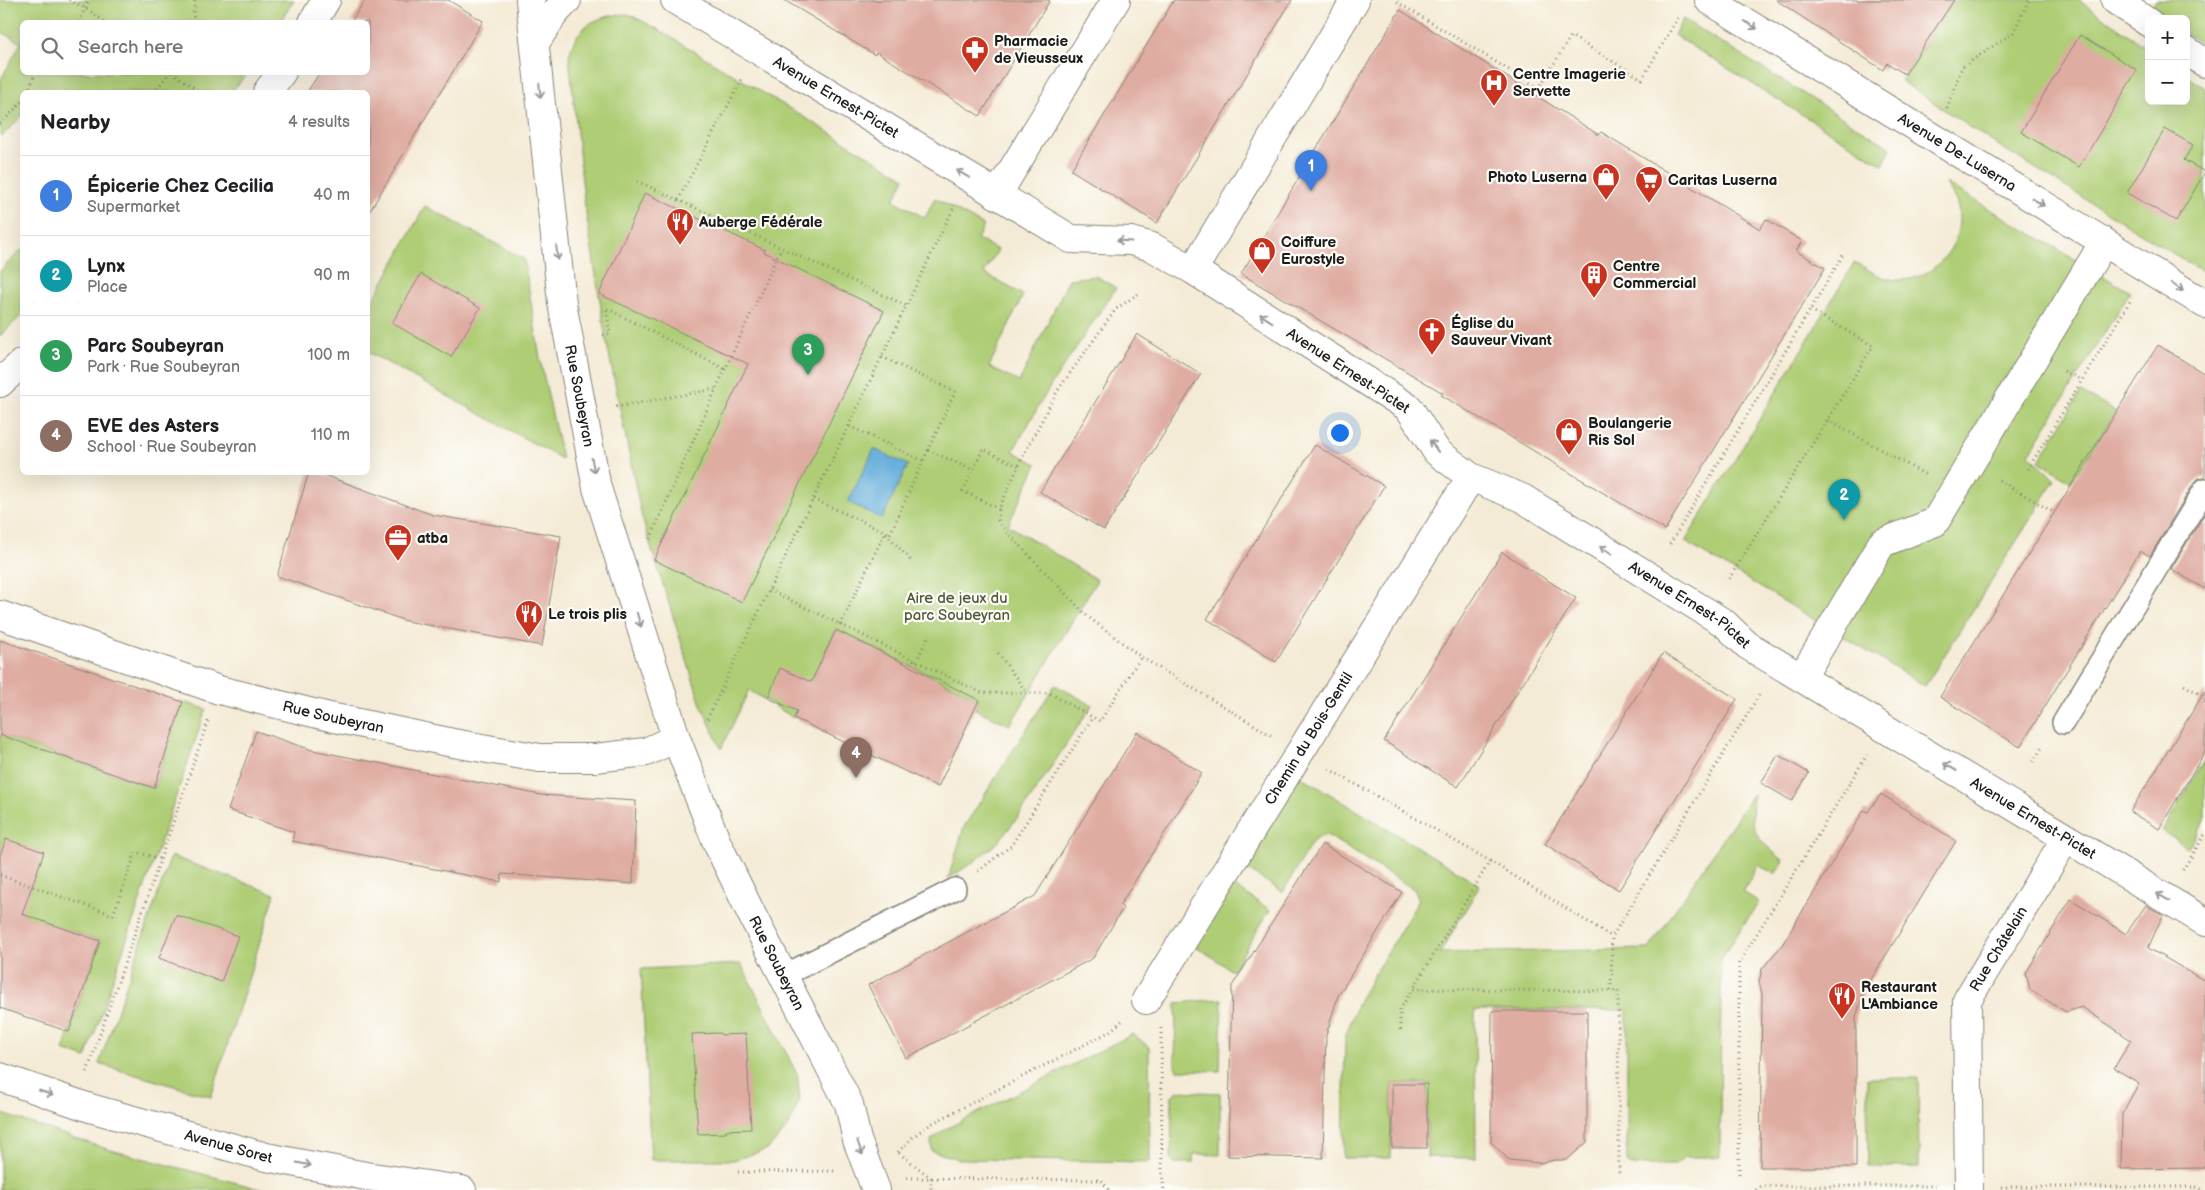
<!DOCTYPE html>
<meta charset="utf-8">
<style>
:root{--surface:#fff;--page:#f2f2f2;--text:#202124;--muted:#757577;--line:#e0e0e0;--accent:#b45309}
body{margin:0;font-family:"Balsamiq Sans",sans-serif;background:var(--page);color:var(--text)}
.controls{position:absolute;right:15px;top:15px;display:grid;overflow:hidden;border-radius:8px;box-shadow:0 5px 20px #0002}
.controls button{width:45px;height:45px;display:grid;place-items:center;padding:0;border:0;border-bottom:1px solid var(--line);background:var(--surface);color:var(--text);font:25px sans-serif}
.you{position:absolute;left:1339px;top:432px;width:18px;height:18px;margin:-12px;border:4px solid #fff;border-radius:50%;background:#1a73e8;box-shadow:0 0 0 8px #1a73e833}
.badge{display:grid;place-items:center;width:32px;height:32px;border-radius:50%;background:var(--accent);color:#fff;font-size:16px;font-weight:700}
.pin{position:absolute;translate:-50% -41px;filter:drop-shadow(0 1px 2px #0008)}
.pin::after{content:'';position:absolute;top:26px;width:18px;height:15px;background:inherit;clip-path:polygon(0 0,100% 0,50% 100%)}
.list{margin:0;padding:0;list-style:none}
h2{display:flex;justify-content:space-between;align-items:center;height:65px;margin:0;padding:0 20px;font-size:21px}
h2 small{font-size:16px;font-weight:400;color:var(--muted)}
.list li{display:grid;grid-template-columns:32px 1fr auto;gap:15px;align-items:center;box-sizing:border-box;height:80px;padding:0 20px;border-top:1px solid var(--line)}
.list b{display:block;font-size:19px;white-space:nowrap}
.list p{margin:0;font-size:16px;white-space:nowrap;color:var(--muted)}
.list em{font-size:16px;font-style:normal;color:var(--muted)}
.icon{flex:none;width:28px;height:28px;fill:none;stroke:currentColor;stroke-width:2;stroke-linecap:round;stroke-linejoin:round}
.map{position:relative;flex:none;width:2205px;height:1190px;overflow:hidden}
.search{position:absolute;background:var(--surface);box-shadow:0 5px 20px #0002;left:20px;top:20px;width:350px;height:55px;display:flex;align-items:center;gap:12px;box-sizing:border-box;padding:0 18px;border-radius:8px;color:var(--muted);font-size:19px}
.panel{position:absolute;background:var(--surface);box-shadow:0 5px 20px #0002;left:20px;top:90px;width:350px;height:385px;border-radius:8px}
.map>svg:first-child{display:block}
</style>
<div class="map">
<svg width="2205" height="1190" viewBox="0 0 2205 1190">
<rect width="100%" height="100%" fill="#fdfcf7"/>
<filter id="ink" filterUnits="userSpaceOnUse"><feTurbulence type="fractalNoise" baseFrequency=".02" numOctaves="2"/><feDisplacementMap in="SourceGraphic" scale="10" xChannelSelector="R" yChannelSelector="G"/><feConvolveMatrix kernelMatrix="1 2 1 2 8 2 1 2 1" color-interpolation-filters="sRGB"/></filter>
<filter id="wash" filterUnits="userSpaceOnUse"><feTurbulence type="fractalNoise" baseFrequency=".0096" numOctaves="4" result="noise"/><feDisplacementMap in="SourceGraphic" scale="20" xChannelSelector="R" yChannelSelector="G"/><feGaussianBlur stdDeviation="1.12" result="paint"/><feColorMatrix in="noise" values="0 0 0 0 0 0 0 0 0 0 0 0 0 0 0 0 0 1.4 0 .05"/><feComposite in="paint" operator="in"/></filter>
<g filter="url(#wash)">
<rect width="100%" height="100%" fill="#f4ebd6"/>
<g fill="#aecd75" stroke="#657448">
<polygon points="0,0 294,0 280,22 22,22 22,72 248,73 231,92 22,92 22,116 2,136 0,134 0,81 21,43 0,31"/>
<polygon points="1954,0 2078,0 2149,49 2149,101 2186,101 2186,75 2205,88 2205,273 1988,139 1901,81"/>
<polygon points="2156,0 2205,0 2205,46 2186,34 2186,19 2165,19 2150,9"/>
<path d="M 628,14 L 654,27 L 905,178 L 894,200 L 925,218 L 935,198 L 984,226 L 977,239 L 998,250 L 984,273 L 1023,295 L 989,367 L 1019,382 L 1069,279 L 1096,276 L 1116,288 L 1051,385 L 1013,451 L 1037,464 L 1008,525 L 1097,580 L 1010,725 L 975,709 L 979,699 L 836,630 L 794,718 L 749,690 L 721,749 L 700,702 L 642,518 L 606,339 L 584,200 L 569,56 C 571,51 572,43 576,38 C 587,19 608,15 628,14 Z"/>
<polygon points="1683,19 1891,148 1883,165 1674,35"/>
<path d="M 1946,183 L 2130,292 L 2029,454 L 2055,480 L 1925,686 L 1685,542 L 1855,262 C 1863,267 1873,273 1882,277 C 1926,292 1969,246 1957,204 C 1955,197 1949,190 1946,183 Z"/>
<polygon points="425,206 524,259 540,359 562,459 368,352 368,310"/>
<polygon points="22,249 22,315 0,336 0,271"/>
<polygon points="2081,392 2116,412 2071,482 2039,461"/>
<polygon points="1055,685 1092,705 1021,813 999,841 979,858 948,879 964,827"/>
<polygon points="183,702 206,709 86,1058 63,1050 100,941 0,907 0,735 154,788"/>
<polygon points="2205,759 2205,821 2188,848 2162,831"/>
<path d="M 1300,776 L 1480,885 L 1440,953 L 1649,949 L 1753,794 C 1750,834 1755,837 1784,861 L 1775,874 L 1758,865 L 1743,892 L 1759,902 L 1721,959 L 1720,1157 L 1685,1157 L 1676,1165 L 1631,1165 L 1627,1162 L 1627,1010 L 1475,1010 L 1476,1158 L 1427,1157 L 1427,1084 L 1392,1084 L 1391,1158 L 1343,1158 L 1345,1037 L 1359,1000 L 1419,900 L 1415,890 L 1327,835 L 1314,839 L 1283,892 L 1243,867 Z"/>
<polygon points="171,856 275,894 211,1097 99,1064"/>
<polygon points="1229,887 1235,887 1270,910 1232,971 1196,946 1195,941"/>
<polygon points="741,964 797,1074 800,1099 788,1127 768,1149 734,1160 651,1160 641,969"/>
<polygon points="1222,999 1220,1071 1177,1070 1175,1066 1176,1003"/>
<polygon points="1133,1034 1149,1047 1150,1162 958,1159 932,1151 931,1140 946,1129"/>
<polygon points="1867,1078 1918,1078 1919,1167 1868,1167"/>
<polygon points="1178,1091 1220,1093 1220,1155 1193,1154 1193,1163 1175,1163 1171,1160 1172,1096"/>
<polygon points="0,1113 107,1149 264,1190 0,1190"/>
</g>
<polygon fill="#64addc" stroke="#40647c" points="874,449 908,465 882,519 848,502"/>
<g id="blocks">
<g fill="#dfaca1">
<polygon points="365,0 448,0 483,21 368,214 368,92 307,92 320,72 368,72 368,22 351,22"/>
<polygon points="784,0 1050,0 980,116 876,52 875,55"/>
<polygon points="1174,0 1292,0 1157,223 1071,170"/>
<polygon points="1776,0 1954,0 1905,74 1887,63 1883,70"/>
<polygon points="1400,10 1599,135 1601,132 1760,229 1766,219 1802,241 1796,251 1825,268 1665,530 1441,395 1443,393 1241,274"/>
<polygon points="2080,35 2137,70 2079,167 2021,132"/>
<polygon points="2165,129 2193,145 2184,160 2205,172 2176,221 2127,193"/>
<polygon points="645,193 765,250 764,252 884,311 742,602 654,560 748,364 599,294"/>
<polygon points="421,274 480,308 451,357 392,323"/>
<polygon points="1137,334 1201,374 1104,530 1040,492"/>
<polygon points="2158,345 2205,374 2205,477 2199,478 2194,483 2150,556 2140,551 2020,747 1940,697"/>
<polygon points="1315,445 1384,486 1276,662 1207,619"/>
<polygon points="309,472 316,472 433,515 561,536 542,646 406,621 277,576"/>
<polygon points="2205,513 2205,589 2171,569"/>
<polygon points="1502,552 1576,598 1458,787 1384,741"/>
<polygon points="836,630 979,700 938,787 794,718 797,711 768,698 780,668 811,682"/>
<polygon points="0,640 183,702 154,788 0,735"/>
<polygon points="1663,653 1737,699 1619,890 1545,844"/>
<polygon points="2205,691 2205,752 2159,829 2130,812"/>
<polygon points="256,731 312,750 541,795 636,801 633,884 502,874 501,882 292,841 294,832 228,810"/>
<polygon points="1137,732 1202,773 1120,905 1123,908 1093,958 906,1058 868,985 1035,896"/>
<polygon points="1778,755 1809,773 1792,801 1761,783"/>
<polygon points="1881,794 1956,841 1864,991 1856,1017 1856,1167 1760,1167 1762,994 1759,982 1762,969 1782,945 1864,810 1868,812"/>
<polygon points="6,839 44,852 22,914 100,941 69,1032 0,1008 0,855"/>
<polygon points="1322,844 1402,892 1338,996 1326,1035 1323,1158 1228,1156 1232,986"/>
<polygon points="2071,899 2126,934 2146,905 2163,915 2148,948 2205,981 2205,1168 2121,1169 2122,1114 2139,1083 2114,1068 2131,1040 2082,1007 2066,1012 2030,990 2026,973"/>
<polygon points="176,915 238,936 221,982 159,958"/>
<polygon points="1492,1011 1587,1011 1587,1142 1567,1160 1555,1160 1539,1163 1509,1160 1491,1142"/>
<polygon points="720,1033 721,1035 746,1034 751,1129 726,1130 726,1133 698,1134 692,1034"/>
<rect x="1392" y="1084" width="35" height="64"/>
</g>
</g>
</g>
<g filter="url(#ink)">
<use href="#blocks" fill-opacity="0" stroke="#888479" stroke-width="1"/>
<g fill="none" stroke-linecap="round" stroke-linejoin="round">
<defs>
<g id="service">
<polyline points="2063,723 2205,489"/>
<polyline points="783,976 955,889"/>
</g>
<g id="pedestrian">
<path id="s1" d="M 0,615 L 219,690 L 330,717 L 453,743 L 540,758 L 595,758 L 646,752 L 676,738"/>
<polyline points="1802,677 1882,543 1935,522"/>
<path id="s2" d="M 1146,1000 L 1471,477"/>
</g>
<g id="minor">
<path id="s3" d="M 530,0 L 562,303 L 597,488 L 676,738 L 717,843 L 751,913 L 849,1104 L 857,1140 L 876,1190"/>
<path id="s4" d="M 675,0 L 1071,239 L 1131,241 L 1152,247 L 1193,270 L 1409,408 L 1437,452 L 1471,477 L 1522,498 L 1724,623 L 1747,645 L 2205,922"/>
<path id="s5" d="M 1709,0 L 2205,304"/>
<polyline points="2115,0 2149,23"/>
<polyline points="313,22 326,0"/>
<polyline points="535,43 554,14 567,0"/>
<polyline points="2186,50 2205,63"/>
<polyline points="267,92 282,72"/>
<polyline points="997,195 1116,0"/>
<polyline points="1193,270 1355,0"/>
<polyline points="0,383 22,363"/>
<polyline points="1935,522 2104,242"/>
<path id="s6" d="M 0,1077 L 90,1108 L 266,1157 L 366,1176 L 462,1190"/>
<path id="s7" d="M 1969,1190 L 1967,1000 L 2066,838"/>
</g>
</defs>
<use href="#service" stroke="#888479" stroke-width="24"/>
<use href="#pedestrian" stroke="#888479" stroke-width="30"/>
<use href="#minor" stroke="#888479" stroke-width="30"/>
<g stroke="#888479" stroke-width="3" stroke-dasharray="1 4" stroke-linecap="butt">
<polyline points="69,0 85,8 105,22"/>
<polyline points="1397,2 1539,88 1571,36 1642,79 1679,16"/>
<polyline points="79,22 89,0"/>
<polyline points="193,22 195,0"/>
<polyline points="172,72 200,92"/>
<polyline points="28,92 36,72"/>
<polyline points="154,92 170,72"/>
<polyline points="1947,108 1962,67 2013,33 2029,0"/>
<polyline points="0,124 22,102"/>
<polyline points="637,181 907,306"/>
<polyline points="678,200 742,79"/>
<polyline points="1138,294 1116,309 1058,390 1023,456 999,509 998,520 1003,528 1087,616 1141,657 1271,735"/>
<polyline points="603,335 610,334 606,308 725,369"/>
<polyline points="882,357 955,392 923,461"/>
<polyline points="2064,371 2081,380"/>
<polyline points="616,407 715,389"/>
<polyline points="1828,420 1926,475"/>
<polyline points="928,450 973,470"/>
<polyline points="2028,469 2132,298"/>
<polyline points="1999,480 2053,512"/>
<polyline points="813,499 890,534 923,461 849,426"/>
<polyline points="999,509 963,491 983,449 1018,466"/>
<polyline points="650,539 716,389 781,248"/>
<polyline points="1670,544 1843,255"/>
<polyline points="1729,579 1873,346 1811,310"/>
<polyline points="769,590 982,693 1049,693 1100,721 1141,657"/>
<polyline points="840,625 885,532 913,563"/>
<polyline points="998,653 1027,693"/>
<polyline points="916,661 928,637"/>
<polyline points="2184,685 2205,697"/>
<polyline points="707,719 954,207"/>
<polyline points="2033,762 2043,746"/>
<polyline points="1329,769 1490,861 1612,937"/>
<polyline points="1490,861 1413,989 1618,991 1619,1173"/>
<polyline points="2183,870 2205,834"/>
<polyline points="978,871 1011,846 1093,717"/>
<polyline points="0,875 113,915 136,852 160,859"/>
<polyline points="1611,990 1612,937 1761,692"/>
<polyline points="1161,1028 1162,1171 1164,1190"/>
<polyline points="1400,1030 1400,1009 1413,989"/>
<polyline points="87,1072 208,721"/>
<polyline points="898,1152 915,1135 931,1124 1109,1032 1122,1021"/>
<polyline points="899,1153 931,1178 931,1190"/>
<polyline points="738,1172 834,1171"/>
<polyline points="1739,1174 1739,963 1867,755"/>
<polyline points="907,1178 1101,1180 1109,1190"/>
<polyline points="2001,1187 2196,1187 2203,1190"/>
<polyline points="1756,1190 1761,1186 1935,1186"/>
</g>
<use href="#service" stroke="#fff" stroke-width="21"/>
<use href="#pedestrian" stroke="#fff" stroke-width="28"/>
<use href="#minor" stroke="#fff" stroke-width="28"/>
</g>
<defs><path id="oneway-shaft" d="M-6 0H5M1.5-3L5.5 0L1.5 3" fill="none" stroke-width="1.6" stroke-linecap="round" stroke-linejoin="round" transform="scale(1.25)"/></defs>
<g stroke="#999">
<use href="#oneway-shaft" transform="translate(1751 25) rotate(32)"/>
<use href="#oneway-shaft" transform="translate(540 91) rotate(84)"/>
<use href="#oneway-shaft" transform="translate(963 174) rotate(-149)"/>
<use href="#oneway-shaft" transform="translate(2038 202) rotate(31)"/>
<use href="#oneway-shaft" transform="translate(1124 241) rotate(-176)"/>
<use href="#oneway-shaft" transform="translate(557 253) rotate(84)"/>
<use href="#oneway-shaft" transform="translate(2177 287) rotate(32)"/>
<use href="#oneway-shaft" transform="translate(1266 318) rotate(-147)"/>
<use href="#oneway-shaft" transform="translate(1434 446) rotate(-125)"/>
<use href="#oneway-shaft" transform="translate(593 465) rotate(79)"/>
<use href="#oneway-shaft" transform="translate(1606 550) rotate(-148)"/>
<use href="#oneway-shaft" transform="translate(639 620) rotate(73)"/>
<use href="#oneway-shaft" transform="translate(1950 767) rotate(-149)"/>
<use href="#oneway-shaft" transform="translate(2163 897) rotate(-149)"/>
<use href="#oneway-shaft" transform="translate(46 1093) rotate(19)"/>
<use href="#oneway-shaft" transform="translate(860 1148) rotate(69)"/>
<use href="#oneway-shaft" transform="translate(304 1164) rotate(11)"/>
</g>
</g>
<defs>
<symbol id="pharmacy-pin" viewBox="-11 -11 22 30"><path d="M0 17L-7.5 6A9.5 9.5 0 1 1 7.5 6Z" fill="#c8321e" stroke="#fdfcf7"/><path d="M-2-6h4v4h4v4h-4v4h-4v-4h-4v-4h4Z" fill="#fff"/></symbol>
<symbol id="hospital-pin" viewBox="-11 -11 22 30"><path d="M0 17L-7.5 6A9.5 9.5 0 1 1 7.5 6Z" fill="#c8321e" stroke="#fdfcf7"/><path d="M-5-5h3v3.5h4V-5h3V5h-3V1.5h-4V5h-3Z" fill="#fff"/></symbol>
<symbol id="shop-pin" viewBox="-11 -11 22 30"><path d="M0 17L-7.5 6A9.5 9.5 0 1 1 7.5 6Z" fill="#c8321e" stroke="#fdfcf7"/><path d="M-5-2.5h2.3a2.7 3.5 0 0 1 5.4 0H5L5.5 6h-11ZM-1.5-2.5h3a1.5 2.3 0 0 0-3 0Z" fill="#fff"/></symbol>
<symbol id="supermarket-pin" viewBox="-11 -11 22 30"><path d="M0 17L-7.5 6A9.5 9.5 0 1 1 7.5 6Z" fill="#c8321e" stroke="#fdfcf7"/><path d="M-6-5.5h2.5l.6 2H6L4.5 2H-2.5L-4.4-4H-6ZM-1.5 3.2a1.3 1.3 0 1 0 .1 0ZM3 3.2a1.3 1.3 0 1 0 .1 0Z" fill="#fff"/></symbol>
<symbol id="restaurant-pin" viewBox="-11 -11 22 30"><path d="M0 17L-7.5 6A9.5 9.5 0 1 1 7.5 6Z" fill="#c8321e" stroke="#fdfcf7"/><path d="M-5-6h1v4h1v-4h1v4h1v-4h1v5L-1.5 .5V6h-2V.5L-5-1ZM5-6V6H3V1.5H1.5Q1.5-4 5-6Z" fill="#fff"/></symbol>
<symbol id="building-pin" viewBox="-11 -11 22 30"><path d="M0 17L-7.5 6A9.5 9.5 0 1 1 7.5 6Z" fill="#c8321e" stroke="#fdfcf7"/><path d="M-4-6H4V6H1V3H-1V6H-4ZM-2.5-4.3h1.7v1.8h-1.7ZM.8-4.3h1.7v1.8H.8ZM-2.5-1h1.7V.8h-1.7ZM.8-1h1.7V.8H.8Z" fill="#fff"/></symbol>
<symbol id="church-pin" viewBox="-11 -11 22 30"><path d="M0 17L-7.5 6A9.5 9.5 0 1 1 7.5 6Z" fill="#c8321e" stroke="#fdfcf7"/><path d="M-1.2-6h2.4v3.5h3.3v2.4h-3.3V6h-2.4V-.1h-3.3v-2.4h3.3Z" fill="#fff"/></symbol>
<symbol id="office-pin" viewBox="-11 -11 22 30"><path d="M0 17L-7.5 6A9.5 9.5 0 1 1 7.5 6Z" fill="#c8321e" stroke="#fdfcf7"/><path d="M-6-3h4V-5.5h4V-3h4V5H-6ZM-1-4.5V-3h2v-1.5ZM-6 0V1H6V0Z" fill="#fff"/></symbol>
</defs>
<g fill-rule="evenodd">
<use href="#pharmacy-pin" x="959" y="34" width="32" height="43"/>
<use href="#hospital-pin" x="1478" y="67" width="32" height="43"/>
<use href="#shop-pin" x="1590" y="161" width="32" height="43"/>
<use href="#supermarket-pin" x="1633" y="164" width="32" height="43"/>
<use href="#restaurant-pin" x="664" y="206" width="32" height="43"/>
<use href="#shop-pin" x="1246" y="235" width="32" height="43"/>
<use href="#building-pin" x="1578" y="259" width="32" height="43"/>
<use href="#church-pin" x="1416" y="316" width="32" height="43"/>
<use href="#shop-pin" x="1553" y="416" width="32" height="43"/>
<use href="#office-pin" x="382" y="522" width="32" height="43"/>
<use href="#restaurant-pin" x="513" y="598" width="32" height="43"/>
<use href="#restaurant-pin" x="1826" y="980" width="32" height="43"/>
</g>
<g text-anchor="middle" dominant-baseline="central" stroke-width="4.5" stroke-linejoin="round" paint-order="stroke">
<g font-size="15" font-weight="bold" fill="#1c1c1c" stroke="#fdfcf7" text-anchor="start">
<text x="994" y="41">Pharmacie<tspan x="994" dy="17">de Vieusseux</tspan></text>
<text x="1513" y="74">Centre Imagerie<tspan x="1513" dy="17">Servette</tspan></text>
<text x="1587" y="177" text-anchor="end">Photo Luserna</text>
<text x="1668" y="180">Caritas Luserna</text>
<text x="699" y="222">Auberge Fédérale</text>
<text x="1281" y="242">Coiffure<tspan x="1281" dy="17">Eurostyle</tspan></text>
<text x="1613" y="266">Centre<tspan x="1613" dy="17">Commercial</tspan></text>
<text x="1451" y="323">Église du<tspan x="1451" dy="17">Sauveur Vivant</tspan></text>
<text x="1588" y="423">Boulangerie<tspan x="1588" dy="17">Ris Sol</tspan></text>
<text x="417" y="538">atba</text>
<text x="548" y="614">Le trois plis</text>
<text x="1861" y="987">Restaurant<tspan x="1861" dy="17">L'Ambiance</tspan></text>
</g>
<g font-size="15" fill="#1c1c1c" stroke="#fdfcf7">
<text stroke="none"><textPath href="#s4" startOffset="188">Avenue Ernest-Pictet</textPath></text>
<text stroke="none"><textPath href="#s5" startOffset="291">Avenue De-Luserna</textPath></text>
<text transform="translate(1348 371) rotate(33)">Avenue Ernest-Pictet</text>
<text stroke="none"><textPath href="#s3" startOffset="399">Rue Soubeyran</textPath></text>
<text stroke="none"><textPath href="#s4" startOffset="1196">Avenue Ernest-Pictet</textPath></text>
<text stroke="none"><textPath href="#s1" startOffset="349">Rue Soubeyran</textPath></text>
<text stroke="none"><textPath href="#s2" startOffset="308">Chemin du Bois-Gentil</textPath></text>
<text stroke="none"><textPath href="#s4" startOffset="1601">Avenue Ernest-Pictet</textPath></text>
<text stroke="none"><textPath href="#s7" startOffset="250">Rue Châtelain</textPath></text>
<text stroke="none"><textPath href="#s3" startOffset="1002">Rue Soubeyran</textPath></text>
<text stroke="none"><textPath href="#s6" startOffset="239">Avenue Soret</textPath></text>
</g>
<g font-size="15" fill="#4f5a3b" stroke="#fdfcf7">
<text x="957" y="598">Aire de jeux du<tspan x="957" dy="17">parc Soubeyran</tspan></text>
</g>
</g>
</svg>
<div class="controls">
<button>+</button>
<button>−</button>
</div>
<div class="you"></div>
<div class="pin badge" style="left:1311px;top:191px;background:#3f7fe0">1</div>
<div class="pin badge" style="left:1844px;top:520px;background:#0f9aa8">2</div>
<div class="pin badge" style="left:808px;top:375px;background:#2e9e5b">3</div>
<div class="pin badge" style="left:856px;top:778px;background:#8d6e63">4</div>
<div class="search"><svg class="icon" aria-label="search" viewBox="0 0 24 24"><circle cx="10" cy="10" r="6"/><path d="M15 15l6 6"/></svg>Search here</div>
<section class="panel">
<h2>Nearby<small>4 results</small></h2>
<ul class="list">
<li><span class="badge" style="background:#3f7fe0">1</span><div><b>Épicerie Chez Cecilia</b><p>Supermarket</p></div><em>40 m</em></li>
<li><span class="badge" style="background:#0f9aa8">2</span><div><b>Lynx</b><p>Place</p></div><em>90 m</em></li>
<li><span class="badge" style="background:#2e9e5b">3</span><div><b>Parc Soubeyran</b><p>Park · Rue Soubeyran</p></div><em>100 m</em></li>
<li><span class="badge" style="background:#8d6e63">4</span><div><b>EVE des Asters</b><p>School · Rue Soubeyran</p></div><em>110 m</em></li>
</ul>
</section>
</div>
